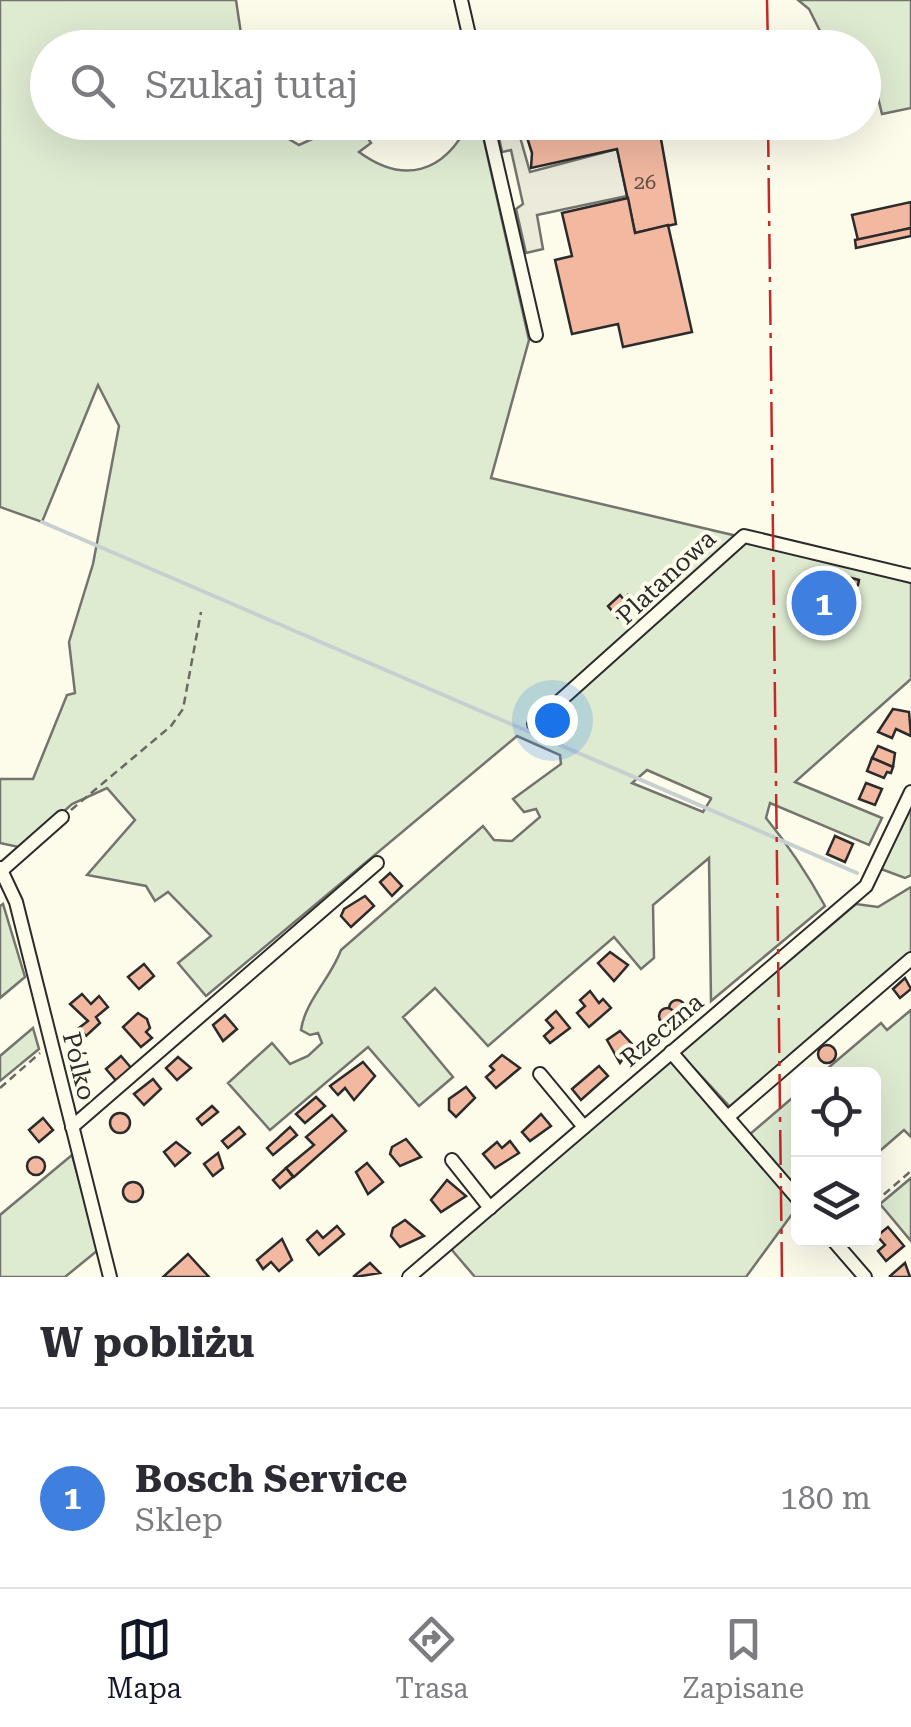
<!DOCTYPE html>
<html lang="pl">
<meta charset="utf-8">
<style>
:root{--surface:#fff;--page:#f7f7f7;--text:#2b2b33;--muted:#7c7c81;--line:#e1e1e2;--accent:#111827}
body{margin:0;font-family:"Roboto Serif",serif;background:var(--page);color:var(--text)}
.controls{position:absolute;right:30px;bottom:30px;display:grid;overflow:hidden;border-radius:15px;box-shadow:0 10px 40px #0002}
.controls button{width:90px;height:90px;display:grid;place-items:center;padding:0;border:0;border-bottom:2px solid var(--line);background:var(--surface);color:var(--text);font:50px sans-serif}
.you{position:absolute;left:552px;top:720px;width:35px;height:35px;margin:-25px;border:8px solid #fff;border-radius:50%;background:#1a73e8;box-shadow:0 0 0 15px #1a73e833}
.badge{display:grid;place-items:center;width:65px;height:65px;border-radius:50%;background:var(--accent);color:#fff;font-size:32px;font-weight:700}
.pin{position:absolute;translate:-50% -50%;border:5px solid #fff;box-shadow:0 2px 10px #0006}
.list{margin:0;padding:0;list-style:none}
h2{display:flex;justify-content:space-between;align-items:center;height:130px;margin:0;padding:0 40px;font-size:42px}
h2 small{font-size:32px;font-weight:400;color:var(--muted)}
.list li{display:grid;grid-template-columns:65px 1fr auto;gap:30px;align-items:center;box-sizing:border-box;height:180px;padding:0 40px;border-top:2px solid var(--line)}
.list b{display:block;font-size:38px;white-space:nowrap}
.list p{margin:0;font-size:32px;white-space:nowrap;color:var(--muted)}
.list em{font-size:32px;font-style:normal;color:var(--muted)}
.icon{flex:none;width:55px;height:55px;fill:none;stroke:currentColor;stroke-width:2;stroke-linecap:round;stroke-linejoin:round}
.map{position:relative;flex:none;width:911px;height:1277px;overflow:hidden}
.search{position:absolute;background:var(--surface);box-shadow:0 10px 40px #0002;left:30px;right:30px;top:30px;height:110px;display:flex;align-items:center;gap:25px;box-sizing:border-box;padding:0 35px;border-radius:55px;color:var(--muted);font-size:38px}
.sheet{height:310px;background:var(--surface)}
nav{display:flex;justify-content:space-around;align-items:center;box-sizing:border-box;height:140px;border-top:2px solid var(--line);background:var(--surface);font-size:28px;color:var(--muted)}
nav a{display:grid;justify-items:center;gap:5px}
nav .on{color:var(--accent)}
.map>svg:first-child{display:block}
</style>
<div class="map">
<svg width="911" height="1277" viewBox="0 0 911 1277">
<rect width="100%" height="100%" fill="#fdfbea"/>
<g fill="#deebd1" stroke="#74746e" stroke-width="2.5" fill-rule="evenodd">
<path d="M 0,0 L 236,0 L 243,47 L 48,48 L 48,122 L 262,123 L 299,145 L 334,129 L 333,123 L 358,123 L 371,143 L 359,152 C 404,185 444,173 469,123 L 480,123 L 529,340 L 491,478 L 911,577 L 911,679 L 795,782 L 882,818 L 869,845 L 770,803 L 766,818 C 789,846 808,875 825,906 L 711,1001 L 709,858 L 653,905 L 654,958 L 641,969 L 614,937 L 488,1046 L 435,988 L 403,1017 L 453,1077 L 419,1106 L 368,1047 L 270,1130 L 228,1083 L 272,1043 L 290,1064 L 308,1056 L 322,1043 L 318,1033 L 310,1035 L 301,1030 C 305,1001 331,978 341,950 L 483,826 L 494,840 L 512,841 L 540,817 L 536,809 L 524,812 L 513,799 L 561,764 L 560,755 L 517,736 L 206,996 L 178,963 L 211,936 L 168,892 L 155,901 L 146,886 L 87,875 L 135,820 L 107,788 L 72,804 L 23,848 L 0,843 L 0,779 L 33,779 L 67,695 L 75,693 L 69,642 L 93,564 L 119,426 L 98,385 L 42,522 L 0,507 ZM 647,770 L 711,798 L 711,799 L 703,812 L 632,783 Z"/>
<polygon points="798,0 911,0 911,108 882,114 867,52 864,48 828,47 809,9"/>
<polygon points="911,808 911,875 905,878 881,869"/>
<polygon points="911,887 911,954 732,1109 680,1053 856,904 878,907"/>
<polygon points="3,904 25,977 0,998 0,906"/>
<polygon points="911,1010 911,1137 904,1130 874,1156 874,1074 821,1074 881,1023 887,1030"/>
<polygon points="33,1028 39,1049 0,1081 0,1056"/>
<polygon points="673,1059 798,1206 746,1277 475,1277 451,1249"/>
<polygon points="798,1093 798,1194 749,1135"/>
<polygon points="72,1155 98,1250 65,1277 0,1277 0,1215"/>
<polygon points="911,1178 911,1241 880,1204"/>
</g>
<polygon fill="#eceadb" stroke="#74746e" stroke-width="2.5" points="496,123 516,123 530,172 617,149 627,196 537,215 543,249 526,253 516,209 523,204 511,150 502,152"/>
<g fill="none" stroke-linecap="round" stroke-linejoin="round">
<polyline stroke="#c7d0d0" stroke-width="4" points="42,522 857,873"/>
</g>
<g fill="#f2b8a0" stroke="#2b2b2b" stroke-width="2.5">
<polygon points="522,122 658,122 676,224 635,233 617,149 531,168 532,153"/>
<polygon points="628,198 635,233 668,225 692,332 623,347 618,324 572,334 555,260 572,256 562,213"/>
<polygon points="911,202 911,228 858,240 852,215"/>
<polygon points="911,228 911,236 856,248 855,240"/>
<polygon points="836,574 859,580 858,585 818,620 810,612 811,594"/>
<polygon points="620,595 624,600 628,595 638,607 618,618 608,606"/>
<polygon points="893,709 909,712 911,736 896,729 892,738 878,732"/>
<polygon points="878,746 895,753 893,767 872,758"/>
<polygon points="872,758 893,767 891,773 887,772 884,778 867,771"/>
<polygon points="866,783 882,789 875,805 859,799"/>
<polygon points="835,836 853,844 845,862 827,854"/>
<polygon points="390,873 402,886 392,896 380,882"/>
<polygon points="365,896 374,906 351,927 341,916 344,909"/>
<polygon points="610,952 628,965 614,981 598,963"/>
<polygon points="144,964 154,976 139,989 128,977"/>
<polygon points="905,978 911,989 900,998 893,989"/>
<polygon points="590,991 599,1003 603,999 611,1008 589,1027 577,1013 585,1006 580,1000"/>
<polygon points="82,994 91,1004 99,996 108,1007 96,1017 100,1023 86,1036 79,1028 88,1021 70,1004"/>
<circle cx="677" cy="1008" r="8"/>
<circle cx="667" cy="1016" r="8"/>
<polygon points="556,1011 570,1028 550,1043 544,1036 553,1028 546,1020"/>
<polygon points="138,1013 147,1019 150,1028 146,1032 152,1038 141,1047 123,1027"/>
<polygon points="225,1015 237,1029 223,1041 213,1025"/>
<polygon points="620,1031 633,1045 620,1063 607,1040"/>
<circle cx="827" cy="1054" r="9"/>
<polygon points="502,1055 520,1068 496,1088 486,1077 494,1070 490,1066"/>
<polygon points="121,1056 133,1070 118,1083 106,1069"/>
<polygon points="178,1057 191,1068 177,1080 166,1068"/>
<polygon points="363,1062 375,1076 354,1100 345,1088 338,1095 330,1086"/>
<polygon points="599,1066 608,1076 581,1100 572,1089"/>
<polygon points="153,1079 161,1089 144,1105 134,1094"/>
<polygon points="466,1087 475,1098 456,1117 449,1110 449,1099"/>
<polygon points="316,1097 325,1106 305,1123 296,1114"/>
<polygon points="212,1106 218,1112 202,1125 197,1119"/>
<circle cx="120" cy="1123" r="10"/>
<polygon points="541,1114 551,1126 530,1141 522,1132"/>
<polygon points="332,1115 346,1131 294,1177 286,1168 314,1145 306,1137"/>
<polygon points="43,1118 53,1130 39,1142 29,1130"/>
<polygon points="239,1127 245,1134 228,1148 222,1141"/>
<polygon points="290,1127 297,1135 273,1155 267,1148"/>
<polygon points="406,1139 421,1157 400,1166 390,1154 392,1147"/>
<polygon points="510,1141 519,1153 495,1168 483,1154 497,1142 502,1148"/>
<polygon points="176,1142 190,1153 175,1166 164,1152"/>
<polygon points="218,1153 223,1168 213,1176 204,1164"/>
<circle cx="36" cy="1166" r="9"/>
<polygon points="367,1163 383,1182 368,1194 356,1172"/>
<polygon points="286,1168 293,1177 280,1188 273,1180"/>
<polygon points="447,1180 466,1196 441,1212 431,1200"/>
<circle cx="133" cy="1192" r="10"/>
<polygon points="405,1220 424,1236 400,1247 391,1236 393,1228"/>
<polygon points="337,1226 344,1234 319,1255 307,1240 317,1231 323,1238"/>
<polygon points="888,1227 904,1246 886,1261 878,1251 885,1245 877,1236"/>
<polygon points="282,1239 292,1260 279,1271 271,1262 263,1269 257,1260"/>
<polygon points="188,1254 209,1277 163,1277"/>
<polygon points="370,1263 380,1273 355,1277 354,1276"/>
<polygon points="905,1263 910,1277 891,1277 890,1276"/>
</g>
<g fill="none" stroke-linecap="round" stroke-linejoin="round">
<defs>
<g id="minor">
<polyline points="461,0 472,48"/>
<polyline points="487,122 536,335"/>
<polyline points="534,724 744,536 911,576"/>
<polyline points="0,868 16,902 110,1277"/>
<polyline points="2,870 62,817"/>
<polyline points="671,1052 798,1199"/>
<polyline points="540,1074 584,1127"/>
<polyline points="729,1116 911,959"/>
<polyline points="72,1127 377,863"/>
<polyline points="452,1160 490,1208"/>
<polyline points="833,1240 865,1277"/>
<polyline points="409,1277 866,886 911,792"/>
</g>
</defs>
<use href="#minor" stroke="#2b2b2b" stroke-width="16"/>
<g stroke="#6a6964" stroke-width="2.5" stroke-dasharray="8 5" stroke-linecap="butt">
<polyline points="71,810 171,726 183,709 201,612"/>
<polyline points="0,1088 40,1053"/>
<polyline points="874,1203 911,1171"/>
</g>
<use href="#minor" stroke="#fdfbea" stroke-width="12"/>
<g stroke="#c62828" stroke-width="2.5" stroke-dasharray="35 8 5 8" stroke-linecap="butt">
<polyline points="767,0 768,48"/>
<polyline points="768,122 782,1277"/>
</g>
</g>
<g text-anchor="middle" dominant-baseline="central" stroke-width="8" stroke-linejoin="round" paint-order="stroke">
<g font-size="20" fill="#5d4e48">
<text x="645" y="182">26</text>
</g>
<g font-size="25" fill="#2b2b2b" stroke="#fdfbea">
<text transform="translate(666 577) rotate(-43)">Platanowa</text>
<text transform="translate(662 1030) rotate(-40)">Rzeczna</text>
<text transform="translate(79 1066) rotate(76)">Pólko</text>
</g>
</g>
</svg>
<div class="controls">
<button><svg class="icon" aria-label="locate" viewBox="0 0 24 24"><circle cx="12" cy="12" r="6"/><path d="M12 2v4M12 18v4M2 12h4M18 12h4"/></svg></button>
<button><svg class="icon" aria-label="layers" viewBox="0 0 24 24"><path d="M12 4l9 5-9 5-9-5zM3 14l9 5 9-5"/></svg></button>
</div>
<div class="you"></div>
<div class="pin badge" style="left:824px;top:603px;background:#3f7fe0">1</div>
<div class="search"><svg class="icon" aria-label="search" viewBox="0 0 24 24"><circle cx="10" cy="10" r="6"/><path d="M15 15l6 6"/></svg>Szukaj tutaj</div>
</div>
<section class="sheet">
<h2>W pobliżu<small></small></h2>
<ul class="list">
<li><span class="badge" style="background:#3f7fe0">1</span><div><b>Bosch Service</b><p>Sklep</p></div><em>180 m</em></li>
</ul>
</section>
<nav>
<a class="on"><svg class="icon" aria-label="map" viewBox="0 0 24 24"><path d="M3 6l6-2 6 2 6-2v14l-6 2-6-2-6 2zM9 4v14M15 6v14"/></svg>Mapa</a>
<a><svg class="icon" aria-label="directions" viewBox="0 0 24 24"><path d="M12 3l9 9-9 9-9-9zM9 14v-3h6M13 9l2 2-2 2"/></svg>Trasa</a>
<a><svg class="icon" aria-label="saved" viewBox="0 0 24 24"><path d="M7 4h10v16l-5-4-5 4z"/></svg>Zapisane</a>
</nav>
